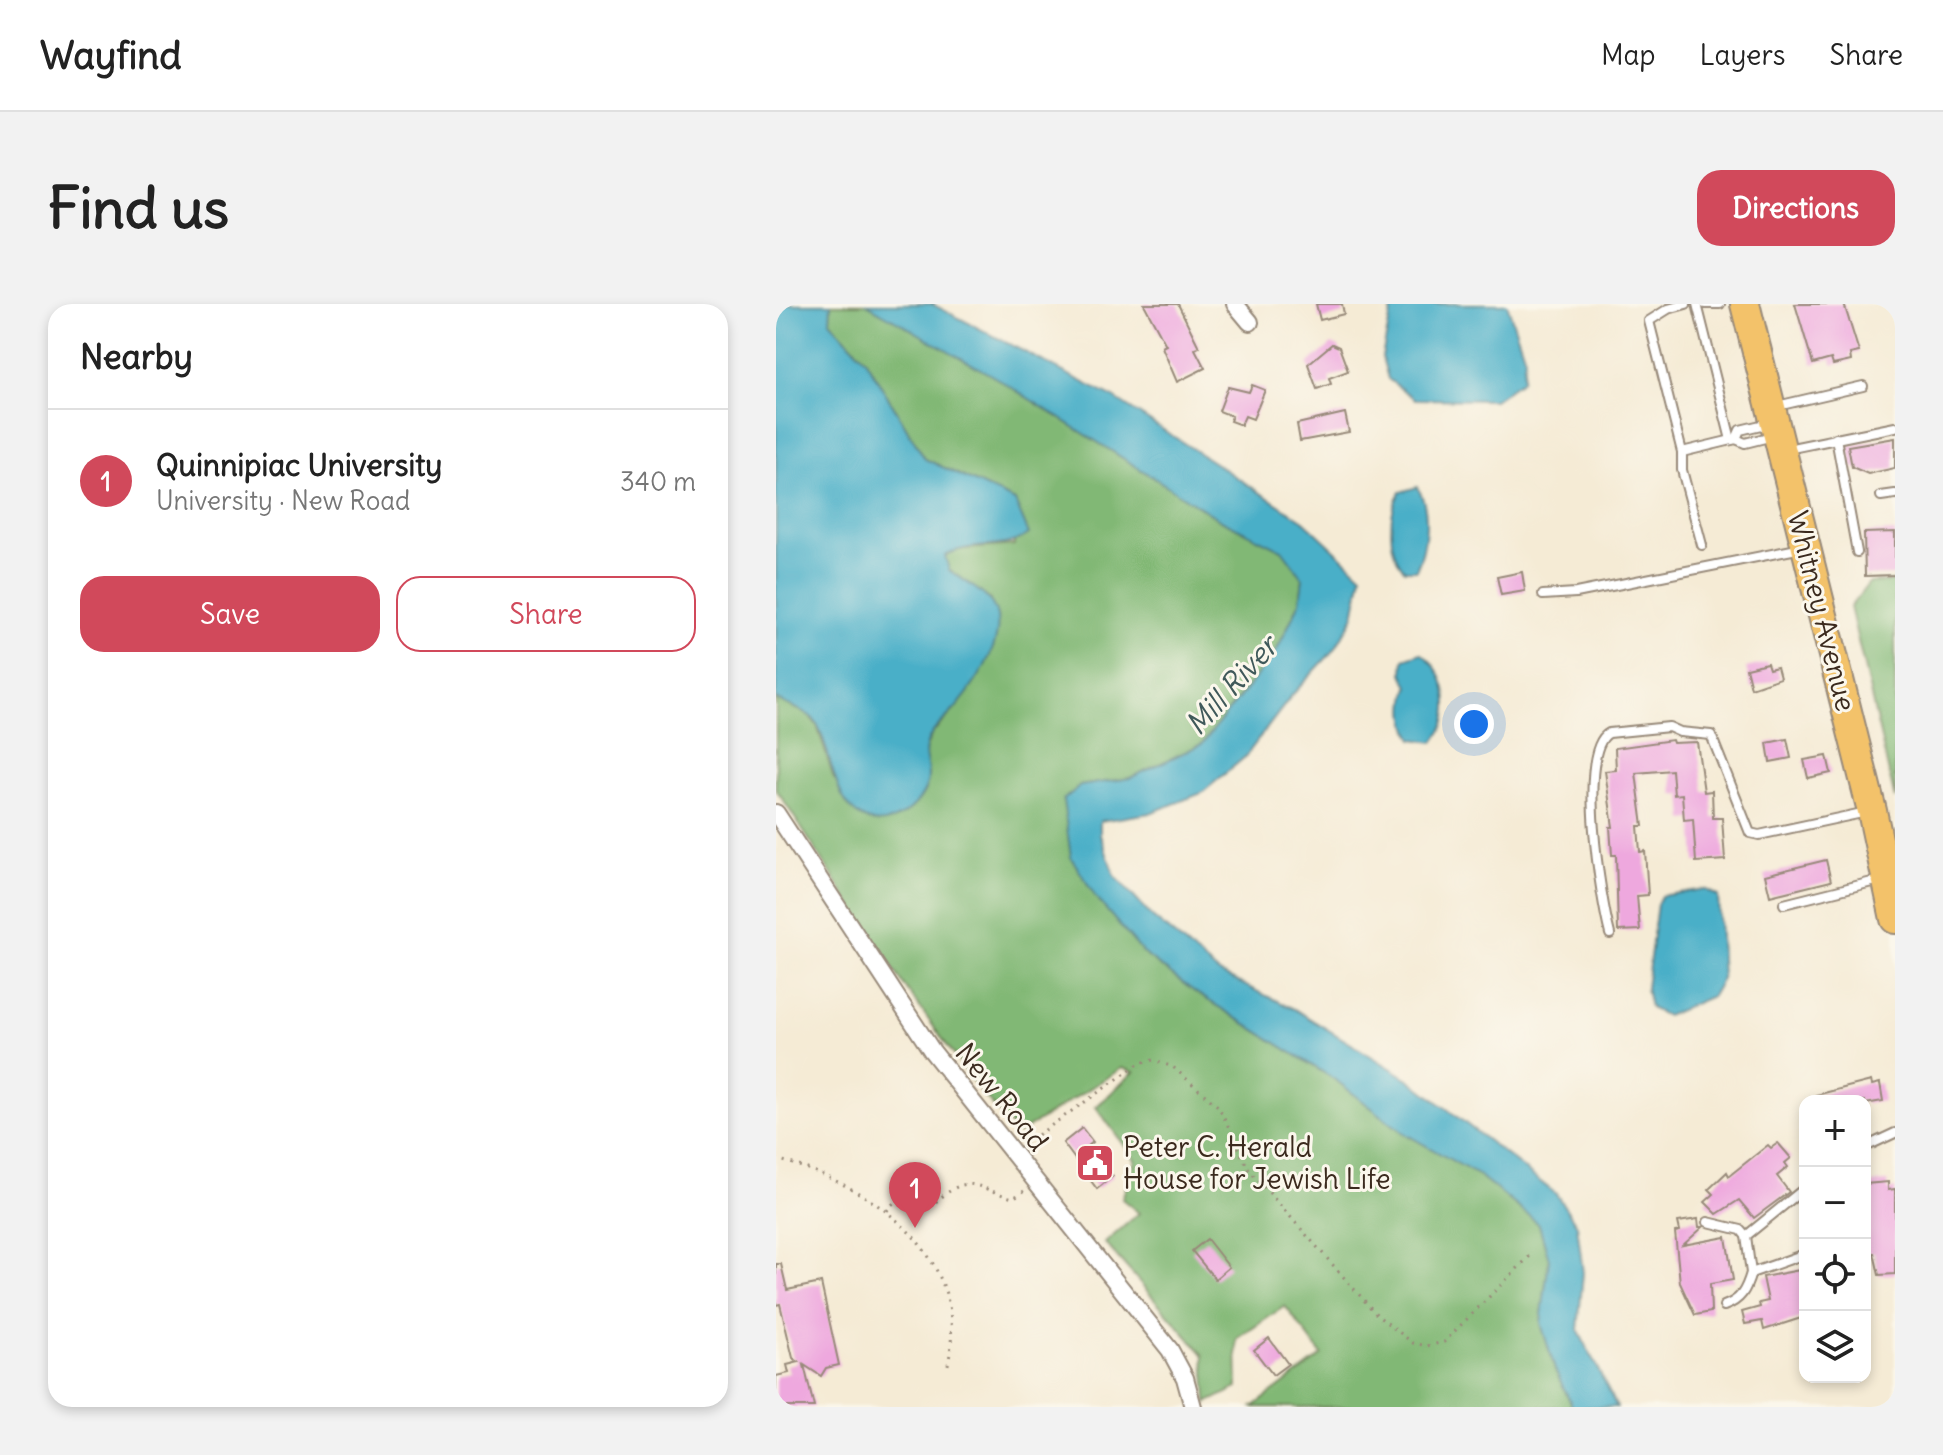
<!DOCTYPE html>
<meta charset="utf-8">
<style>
:root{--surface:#fff;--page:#f2f2f2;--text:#222;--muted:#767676;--line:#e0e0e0;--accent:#d1495b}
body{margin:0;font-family:Delius,sans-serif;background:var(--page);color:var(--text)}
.controls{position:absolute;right:24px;bottom:24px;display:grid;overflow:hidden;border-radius:16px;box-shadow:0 4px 12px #0003}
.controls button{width:72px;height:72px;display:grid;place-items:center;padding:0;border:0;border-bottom:2px solid var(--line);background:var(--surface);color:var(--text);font:40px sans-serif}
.you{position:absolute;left:698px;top:420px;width:28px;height:28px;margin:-20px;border:6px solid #fff;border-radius:50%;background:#1a73e8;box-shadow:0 0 0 12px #1a73e833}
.badge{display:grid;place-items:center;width:52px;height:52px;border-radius:50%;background:var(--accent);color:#fff;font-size:26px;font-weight:700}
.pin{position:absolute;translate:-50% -66px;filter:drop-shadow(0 2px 4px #0008)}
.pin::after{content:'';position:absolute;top:42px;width:28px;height:24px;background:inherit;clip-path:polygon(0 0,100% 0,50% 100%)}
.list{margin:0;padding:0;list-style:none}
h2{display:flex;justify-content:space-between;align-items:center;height:104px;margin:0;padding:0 32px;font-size:34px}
h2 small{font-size:26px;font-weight:400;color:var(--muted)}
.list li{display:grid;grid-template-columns:52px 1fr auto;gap:24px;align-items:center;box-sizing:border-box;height:144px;padding:0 32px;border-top:2px solid var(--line)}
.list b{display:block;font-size:30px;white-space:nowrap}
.list p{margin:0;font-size:26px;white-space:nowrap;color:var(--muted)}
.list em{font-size:26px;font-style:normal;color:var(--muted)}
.actions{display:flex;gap:16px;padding:24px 32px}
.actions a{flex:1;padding:18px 0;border:2px solid var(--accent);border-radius:24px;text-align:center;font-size:28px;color:var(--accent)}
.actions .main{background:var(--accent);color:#fff}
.icon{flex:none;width:44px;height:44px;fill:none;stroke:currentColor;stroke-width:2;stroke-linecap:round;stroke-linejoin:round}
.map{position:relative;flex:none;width:1119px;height:1103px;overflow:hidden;border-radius:24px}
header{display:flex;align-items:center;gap:48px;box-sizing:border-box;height:112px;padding:0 40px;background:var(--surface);border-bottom:2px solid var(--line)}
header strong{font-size:38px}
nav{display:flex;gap:44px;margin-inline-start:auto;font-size:28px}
.intro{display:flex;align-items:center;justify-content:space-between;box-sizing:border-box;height:192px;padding:0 48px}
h1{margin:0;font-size:56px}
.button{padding:20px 36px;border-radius:24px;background:var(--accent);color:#fff;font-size:28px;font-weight:700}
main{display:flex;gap:48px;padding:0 48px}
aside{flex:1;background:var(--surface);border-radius:24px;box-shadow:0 4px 12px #0003}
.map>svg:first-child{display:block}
</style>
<header>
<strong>Wayfind</strong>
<nav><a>Map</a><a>Layers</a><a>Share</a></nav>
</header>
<div class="intro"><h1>Find us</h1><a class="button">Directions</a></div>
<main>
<aside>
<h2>Nearby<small></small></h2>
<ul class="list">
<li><span class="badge">1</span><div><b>Quinnipiac University</b><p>University · New Road</p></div><em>340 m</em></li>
</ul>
<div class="actions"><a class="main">Save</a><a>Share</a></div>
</aside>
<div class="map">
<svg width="1119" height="1103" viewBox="0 0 1119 1103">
<rect width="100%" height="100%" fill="#fbf7ec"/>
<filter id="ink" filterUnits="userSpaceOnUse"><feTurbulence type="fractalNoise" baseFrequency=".0125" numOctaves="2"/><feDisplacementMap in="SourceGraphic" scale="16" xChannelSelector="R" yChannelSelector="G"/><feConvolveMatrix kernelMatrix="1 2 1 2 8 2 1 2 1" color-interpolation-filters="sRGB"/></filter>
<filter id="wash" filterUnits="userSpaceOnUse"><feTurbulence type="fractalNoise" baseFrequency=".006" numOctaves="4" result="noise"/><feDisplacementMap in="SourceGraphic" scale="32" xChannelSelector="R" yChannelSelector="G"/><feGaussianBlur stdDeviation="1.8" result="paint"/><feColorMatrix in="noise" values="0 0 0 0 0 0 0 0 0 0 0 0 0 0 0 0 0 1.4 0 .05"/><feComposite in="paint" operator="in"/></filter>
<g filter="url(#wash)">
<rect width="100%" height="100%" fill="#f5ebd5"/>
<g fill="#81b874" stroke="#5e7149" stroke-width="2">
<polygon points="55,0 91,0 222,75 443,215 507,246 527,274 524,298 500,348 426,440 354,474 304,482 368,650 419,688 561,777 628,829 705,873 763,920 773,955 765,1019 779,1066 797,1103 477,1103 546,1051 509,1002 461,1035 462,1084 431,1099 428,1051 329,939 363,909 346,895 359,856 320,803 358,768 346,764 242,830 203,786 127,680 0,485 0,395 32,410 41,421 58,475 152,472 147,451 156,429 180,404 214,296 173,266 169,252 178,246 238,241 239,197 149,155 89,55 54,17"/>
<polygon points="1119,277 1119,495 1074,303 1093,279"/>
</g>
<g fill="#49afc8" stroke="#426c73" stroke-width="2">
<path d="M 0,0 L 55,0 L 54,17 L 89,55 L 149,155 L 239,197 L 253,230 C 226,249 195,236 169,252 L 173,266 C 185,275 202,284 212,295 C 240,324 200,380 180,404 C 172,413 161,421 155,431 C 144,451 152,454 152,472 C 152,496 120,523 97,518 C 56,508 57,449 41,420 C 33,406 13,403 0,395 Z"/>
<polygon points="91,0 156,0 338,94 528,217 586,271 578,312 559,345 517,390 469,453 426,489 374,509 324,517 324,531 339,572 375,612 443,669 518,705 634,776 780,890 801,921 807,969 802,1026 841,1103 797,1103 779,1066 765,1019 773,955 763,920 705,873 628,829 561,777 419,688 368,650 320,594 295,553 287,496 304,482 354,474 426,440 500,348 524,298 527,274 506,246 443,215 222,75"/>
<polygon points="620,0 731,0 749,54 746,76 718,96 639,95 612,75 606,53 616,5"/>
<path d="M 641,183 C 656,204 650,245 640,266 L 629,266 C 611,249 612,208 624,188 Z"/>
<path d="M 645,349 C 673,370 680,411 658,438 L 637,435 C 628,417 627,403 633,383 L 627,369 L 628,355 Z"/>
<polygon points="928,585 942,592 946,675 936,692 890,712 874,704 870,684 881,600 885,592"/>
</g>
<g id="blocks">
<g fill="#eea8de">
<polygon points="368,0 402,0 423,43 419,45 429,64 401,78 386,43 390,41"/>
<polygon points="540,0 566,0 568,10 544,16"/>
<polygon points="1019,0 1068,0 1083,48 1074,50 1075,57 1057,61 1055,55 1037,60"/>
<polygon points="556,40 563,43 572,67 553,74 555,80 541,85 532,60"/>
<polygon points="476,81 489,86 477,115 469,112 465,121 454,117 456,112 443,107 452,83 473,88"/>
<polygon points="569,109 573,128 524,137 521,120"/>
<polygon points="1119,134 1119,164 1092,170 1076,163 1072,142"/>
<polygon points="1119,228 1119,271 1089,272 1088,229"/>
<polygon points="746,268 749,287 725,291 721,273"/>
<polygon points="991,359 993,365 1001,363 1004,374 975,384 970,364"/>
<polygon points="1011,435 1015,454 994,458 991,439"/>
<polygon points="896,436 897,439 921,438 928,488 936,487 937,514 946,514 949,556 920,558 917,515 908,516 906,490 898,491 896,466 860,469 867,522 862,522 864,548 869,547 872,591 861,592 864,626 842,627 840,551 836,551 834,523 837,523 829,467 840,466 839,444"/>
<polygon points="1051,452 1055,469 1032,474 1028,456"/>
<polygon points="1050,556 1055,577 994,592 989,571"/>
<polygon points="1095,777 1096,781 1104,779 1107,797 1089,800 1089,797 1040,797 1040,791"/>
<polygon points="306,824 317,838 312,842 337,872 321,885 287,839"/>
<polygon points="1002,839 1015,854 1009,859 1012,863 1001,872 1013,888 978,914 963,896 941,910 929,898 938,890 933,885 951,868 953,872 992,841 995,844"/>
<polygon points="1112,878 1112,886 1119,885 1119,970 1103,971 1098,949 1089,949 1089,880"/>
<polygon points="922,915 923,923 927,923 907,941 950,933 957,976 934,980 935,1008 919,1011 904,979 899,928 904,927 902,918"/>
<polygon points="431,935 453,963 439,975 416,947"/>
<polygon points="0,960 5,960 11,986 45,979 63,1061 50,1064 45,1072 28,1061 38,1103 0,1103 0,1072 13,1069 11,1061 23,1058 17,1054 4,1000 0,1001"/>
<polygon points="1029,965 1029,1010 1025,1014 988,1026 986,1017 969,1020 966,1008 984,1003 983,999 992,997 987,973"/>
<polygon points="493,1034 512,1060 497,1071 478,1046"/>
</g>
</g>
</g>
<g filter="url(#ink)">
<use href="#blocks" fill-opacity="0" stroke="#988a7a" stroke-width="2"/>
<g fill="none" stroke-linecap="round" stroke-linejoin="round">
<defs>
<g id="service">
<polyline points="910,0 892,5 873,17 906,148 960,135"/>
<polyline points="921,0 955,136"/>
<polyline points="929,0 944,0"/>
<polyline points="1001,102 1087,82"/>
<polyline points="992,125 985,121 964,126 960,135 969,139 989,134 993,127"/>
<polyline points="1060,134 1081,248"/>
<polyline points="1011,145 1119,123"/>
<polyline points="906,148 906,166 926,241"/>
<polyline points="1105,192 1119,190"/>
<polyline points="767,291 800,289 1026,244"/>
<polyline points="1008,600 1104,576"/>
<path d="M 834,630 C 825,596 800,446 833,429 L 893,423 L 904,428 L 935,431 L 974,529 L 983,531 L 1091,508"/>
<polyline points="1089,843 1119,829"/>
<polyline points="1029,884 970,932 975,969 1029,950"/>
<polyline points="932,918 965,926 970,932"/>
<path d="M 948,1002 C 965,996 970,986 975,969"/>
</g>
<g id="minor">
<polyline points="459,0 474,18"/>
<polyline points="0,509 156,747 394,1046 409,1074 417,1103"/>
</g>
<polyline id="trunk" points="969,0 1096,507 1119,615"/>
</defs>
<use href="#service" stroke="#988a7a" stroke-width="12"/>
<use href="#minor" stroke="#988a7a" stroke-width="20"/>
<use href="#trunk" stroke="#988a7a" stroke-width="32"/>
<g stroke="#988a7a" stroke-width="3" stroke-dasharray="2 6" stroke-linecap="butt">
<polyline points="249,840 364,759 377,756 397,763 443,803 473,866 602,1012 637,1039 651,1042 668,1038 754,952"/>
<path d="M 0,855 C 97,881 198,951 171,1065"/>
<path d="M 111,907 C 122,889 139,894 155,902 C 194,867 194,882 237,894 L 248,887"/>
</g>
<use href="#service" stroke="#fff" stroke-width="8"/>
<use href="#minor" stroke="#fff" stroke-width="16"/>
<use href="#trunk" stroke="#f3c26a" stroke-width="28"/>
</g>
</g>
<defs>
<symbol id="civic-square" viewBox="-11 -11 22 22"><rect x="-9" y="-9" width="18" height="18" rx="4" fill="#d1495b" stroke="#fbf7ec"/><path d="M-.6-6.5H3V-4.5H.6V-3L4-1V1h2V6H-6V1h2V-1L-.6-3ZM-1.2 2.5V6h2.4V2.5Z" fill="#fff"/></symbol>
</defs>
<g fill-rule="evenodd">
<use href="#civic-square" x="297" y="837" width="44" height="44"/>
</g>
<g text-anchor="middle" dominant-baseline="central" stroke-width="6" stroke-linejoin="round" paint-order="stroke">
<g font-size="28" fill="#3b2a1e" stroke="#fbf7ec">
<text transform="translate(1046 307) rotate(76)">Whitney Avenue</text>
<text transform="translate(226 793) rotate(51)">New Road</text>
</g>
<g font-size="28" fill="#3b2a1e" stroke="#fbf7ec" text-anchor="start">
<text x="347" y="843">Peter C. Herald<tspan x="347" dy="32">House for Jewish Life</tspan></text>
</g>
<g font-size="30" font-style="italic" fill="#40595a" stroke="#fbf7ec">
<text transform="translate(455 381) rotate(-48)">Mill River</text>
</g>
</g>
</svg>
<div class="controls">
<button>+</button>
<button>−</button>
<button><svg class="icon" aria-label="locate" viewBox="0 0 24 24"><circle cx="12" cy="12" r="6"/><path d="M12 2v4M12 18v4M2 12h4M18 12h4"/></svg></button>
<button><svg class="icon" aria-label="layers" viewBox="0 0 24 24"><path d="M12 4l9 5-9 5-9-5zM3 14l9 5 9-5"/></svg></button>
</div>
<div class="you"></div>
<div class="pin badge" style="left:139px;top:924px">1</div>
</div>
</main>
